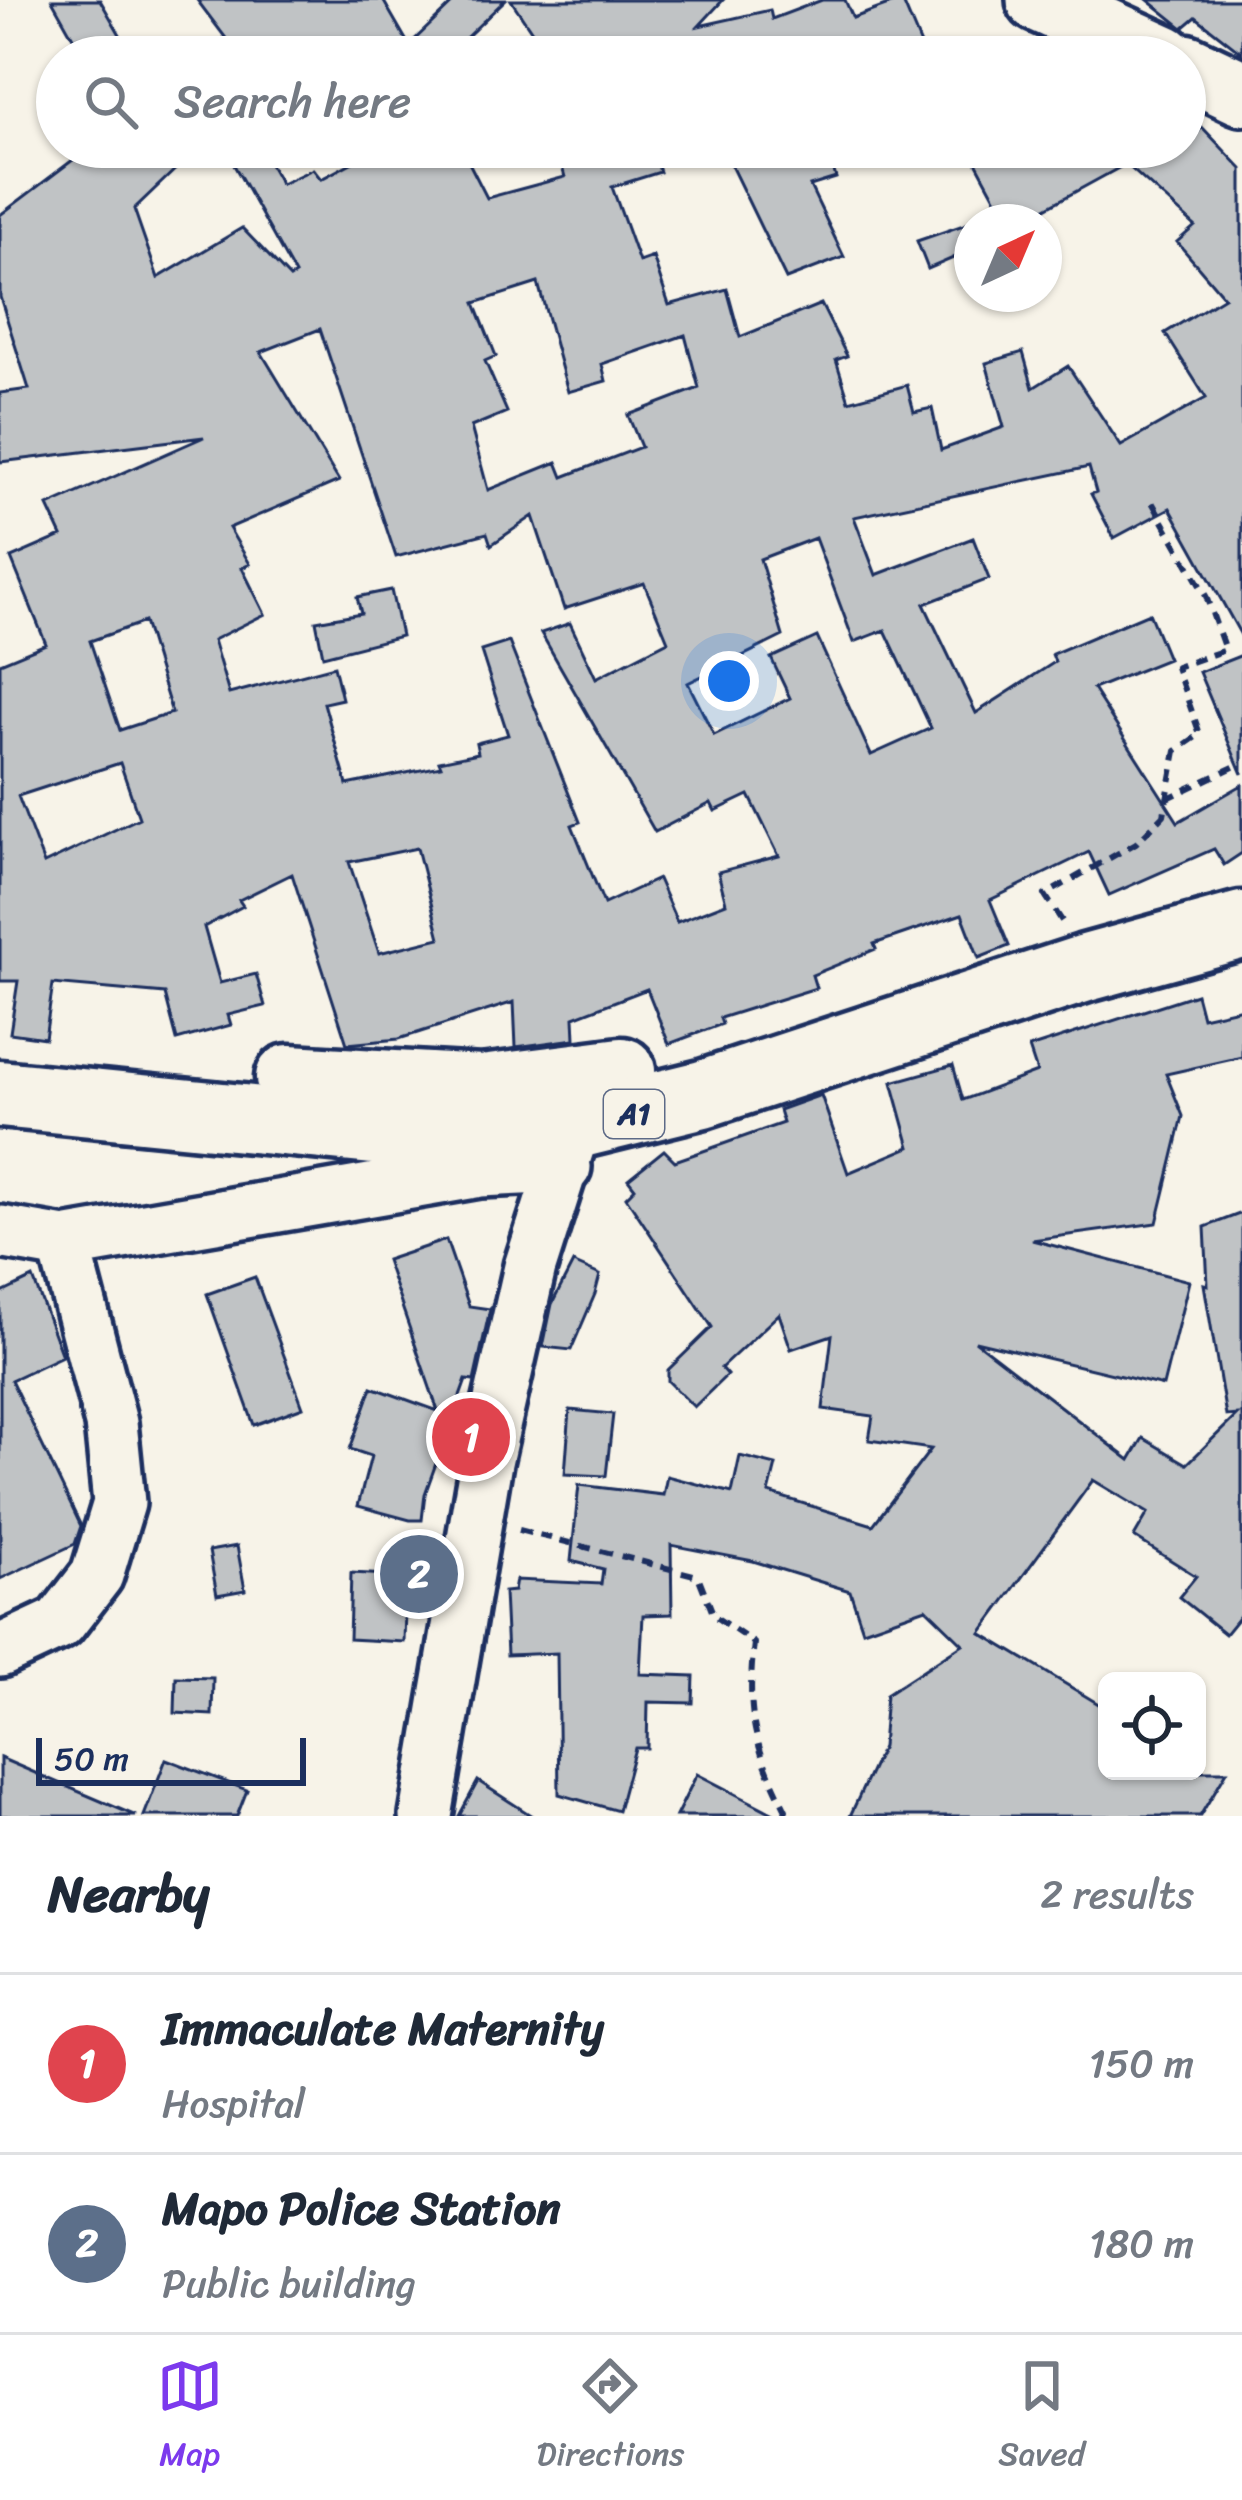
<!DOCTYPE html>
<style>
:root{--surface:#fff;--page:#f2f2f3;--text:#1f2937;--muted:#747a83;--line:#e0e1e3;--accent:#7c3aed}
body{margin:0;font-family:Sriracha,sans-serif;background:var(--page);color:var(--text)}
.controls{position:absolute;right:36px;bottom:36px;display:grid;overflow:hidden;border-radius:18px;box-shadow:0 3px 9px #0004}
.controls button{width:108px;height:108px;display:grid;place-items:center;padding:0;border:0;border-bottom:3px solid var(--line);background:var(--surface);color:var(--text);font:60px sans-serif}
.compass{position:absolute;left:954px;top:204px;width:108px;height:108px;border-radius:50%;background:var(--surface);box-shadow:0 3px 9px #0004;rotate:44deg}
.scale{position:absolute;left:36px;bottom:30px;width:270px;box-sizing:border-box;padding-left:12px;border:6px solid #1b2f5e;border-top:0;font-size:33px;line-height:42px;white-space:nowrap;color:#1b2f5e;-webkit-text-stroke:9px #f7f3e8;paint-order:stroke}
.you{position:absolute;left:729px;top:681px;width:42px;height:42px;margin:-30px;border:9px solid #fff;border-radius:50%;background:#1a73e8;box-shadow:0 0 0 18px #1a73e833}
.badge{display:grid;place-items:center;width:78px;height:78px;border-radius:50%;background:var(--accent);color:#fff;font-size:39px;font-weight:700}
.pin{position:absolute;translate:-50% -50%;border:6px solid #fff;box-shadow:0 3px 12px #0006}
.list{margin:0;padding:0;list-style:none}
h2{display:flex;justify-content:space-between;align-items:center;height:156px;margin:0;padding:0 48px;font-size:51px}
h2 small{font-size:39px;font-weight:400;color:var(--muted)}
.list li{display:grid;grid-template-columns:78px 1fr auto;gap:36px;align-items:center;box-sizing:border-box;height:180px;padding:0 48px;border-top:3px solid var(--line)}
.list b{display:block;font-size:45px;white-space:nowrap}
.list p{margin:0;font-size:39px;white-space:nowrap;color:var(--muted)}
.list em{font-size:39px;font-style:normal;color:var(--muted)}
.icon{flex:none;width:66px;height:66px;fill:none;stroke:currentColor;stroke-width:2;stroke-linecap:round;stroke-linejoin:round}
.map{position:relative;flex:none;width:1242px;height:1816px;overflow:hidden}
.search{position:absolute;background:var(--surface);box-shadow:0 3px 9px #0004;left:36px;right:36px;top:36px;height:132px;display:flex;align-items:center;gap:30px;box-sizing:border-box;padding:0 42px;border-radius:66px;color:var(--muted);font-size:45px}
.sheet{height:516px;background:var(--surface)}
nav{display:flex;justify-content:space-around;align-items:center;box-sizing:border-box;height:168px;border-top:3px solid var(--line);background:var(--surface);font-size:33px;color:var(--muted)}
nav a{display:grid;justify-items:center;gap:6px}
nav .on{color:var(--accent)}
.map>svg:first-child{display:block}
</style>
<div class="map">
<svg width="1242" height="1816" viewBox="0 0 1242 1816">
<rect width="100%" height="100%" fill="#f7f3e8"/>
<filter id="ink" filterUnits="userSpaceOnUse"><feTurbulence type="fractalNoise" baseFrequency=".00833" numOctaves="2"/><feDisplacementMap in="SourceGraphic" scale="24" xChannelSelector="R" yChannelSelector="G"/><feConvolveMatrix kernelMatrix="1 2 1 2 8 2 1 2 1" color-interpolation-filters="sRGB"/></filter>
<g filter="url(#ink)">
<g fill="#c0c3c5" stroke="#1b2f5e" stroke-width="3" fill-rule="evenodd">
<polygon points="52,0 100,0 133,57 84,57"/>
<polygon points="197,0 383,0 409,45 456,0 505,0 446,57 240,57"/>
<polygon points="511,0 723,0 699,26 770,10 772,19 822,0 845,0 853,18 902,0 926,57 549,57"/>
<polygon points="1148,0 1242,0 1242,53 1196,17 1183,28"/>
<path d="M 1202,127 L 1242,169 L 1242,637 L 1170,508 L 1114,538 L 1091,494 L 1096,492 L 1089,467 L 854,517 L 876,575 L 973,538 L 989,579 L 924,604 L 976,713 L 1055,662 L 1052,654 L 1149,613 L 1168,659 L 1093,689 L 1178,822 L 1242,785 L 1242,853 L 1224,865 L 1214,849 L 1109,895 L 1089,852 L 990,900 L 1009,946 L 979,958 L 962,914 L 874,944 L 876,949 L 812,975 L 816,988 L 720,1018 L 722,1024 L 669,1044 L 647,989 L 574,1017 L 575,1039 L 516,1047 L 514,1002 L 399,1039 L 347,1044 L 292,874 L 239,900 L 243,906 L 204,927 L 220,983 L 256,974 L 265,1006 L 228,1015 L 231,1025 L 177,1040 L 165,994 L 53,984 L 45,1038 L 10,1033 L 18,981 L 0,981 L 0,663 L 46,644 L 11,558 L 62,536 L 48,506 L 204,437 L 0,462 L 0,393 L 29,389 L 0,297 L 0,215 L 90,147 L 165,147 L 181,164 L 134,209 L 158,278 L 242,228 L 290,278 L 295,275 L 224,147 L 260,147 L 281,184 L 313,169 L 321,179 L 381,147 L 461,147 L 487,198 L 565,177 L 556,147 L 652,147 L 660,172 L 612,187 L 639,262 L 653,257 L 669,305 L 727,289 L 740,337 L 821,304 L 847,356 L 836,360 L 849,401 L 907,385 L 914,412 L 932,408 L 941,450 L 1004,427 L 986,363 L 1023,352 L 1033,388 L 1068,366 L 1121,446 L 1206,398 L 1165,333 L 1224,297 L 1177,242 L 1195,226 L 1126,164 L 1020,222 L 973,222 L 1003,212 L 968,147 L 1185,147 ZM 538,283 L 568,392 L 606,381 L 602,364 L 685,335 L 699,388 L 628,415 L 641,447 L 563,477 L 557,462 L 488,490 L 471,427 L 507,412 L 485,361 L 496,356 L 475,303 ZM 320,329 L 396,557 L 487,533 L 491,545 L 533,516 L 564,609 L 644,583 L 668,641 L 596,678 L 570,623 L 541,633 L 655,832 L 711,803 L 715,811 L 749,795 L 779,856 L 718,872 L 726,903 L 677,922 L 658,879 L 604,904 L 572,825 L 580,822 L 509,642 L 481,651 L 508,735 L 476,743 L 478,753 L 439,761 L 441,766 L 347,785 L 324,703 L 342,699 L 334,666 L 229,694 L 213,640 L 265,614 L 242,568 L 250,564 L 229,528 L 339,481 L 261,352 ZM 815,538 L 854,642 L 885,630 L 931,728 L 871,755 L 817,637 L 771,658 L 790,698 L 714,735 L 688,683 L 783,636 L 760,559 ZM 144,622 L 172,713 L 120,730 L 90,641 ZM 120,763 L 139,818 L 44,864 L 18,796 ZM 417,848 L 440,938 L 379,953 L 349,862 Z"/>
<polygon points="722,147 827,147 836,178 810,186 844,257 786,279"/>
<polygon points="972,222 972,250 928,269 917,241"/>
<polygon points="391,590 401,636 323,656 316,621 361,613 357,597"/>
<polygon points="1242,655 1242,774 1199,672"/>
<polygon points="1196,994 1202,1017 1242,1008 1242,1057 1166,1074 1183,1116 1157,1223 1032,1240 1189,1281 1163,1386 975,1341 1130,1460 1143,1438 1187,1464 1237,1415 1226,1416 1204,1284 1208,1285 1205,1227 1242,1213 1242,1613 1225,1634 1179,1597 1196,1576 1134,1537 1148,1513 1093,1480 981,1633 1107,1709 1107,1771 1227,1771 1200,1816 850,1816 882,1747 886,1694 963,1644 926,1608 863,1630 850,1591 753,1561 671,1545 672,1614 643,1615 640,1674 694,1676 693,1703 648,1702 647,1748 635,1748 618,1811 559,1794 557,1653 507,1655 504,1592 514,1591 516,1580 601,1584 603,1569 571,1561 579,1485 663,1495 667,1476 732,1493 740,1456 776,1465 769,1493 873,1525 931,1449 869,1440 873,1416 823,1409 832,1335 791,1349 779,1314 721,1368 727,1375 694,1407 668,1381 668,1370 712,1327 626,1197 635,1188 628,1179 664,1150 675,1161 783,1123 779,1110 821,1095 848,1173 910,1147 892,1082 953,1065 963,1100 1037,1072 1029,1048"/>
<polygon points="446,1240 469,1306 490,1309 474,1381 466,1380 425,1494 422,1520 410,1520 358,1506 371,1456 350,1449 372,1387 438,1411 386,1260"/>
<polygon points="573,1263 600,1275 595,1294 571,1350 543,1347 552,1304"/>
<polygon points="255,1277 303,1407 254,1425 207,1294"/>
<polygon points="33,1278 62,1356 11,1380 81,1526 75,1544 0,1579 0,1294"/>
<polygon points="570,1410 613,1414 606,1476 565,1474"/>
<polygon points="237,1546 245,1590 217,1595 209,1551"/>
<polygon points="351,1573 406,1576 404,1642 349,1639"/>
<polygon points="176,1677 213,1678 212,1715 175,1713"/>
<polygon points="0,1758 136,1816 0,1816"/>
<polygon points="166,1759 247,1790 237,1816 144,1816"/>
<polygon points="697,1774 778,1816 676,1816"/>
<polygon points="478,1781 532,1816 459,1816"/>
</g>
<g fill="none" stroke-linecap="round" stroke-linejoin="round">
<defs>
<g id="minor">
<polyline points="0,1232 64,1243 480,1171 565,1167"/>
<polyline points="0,1651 60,1623 97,1575 119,1503 111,1423 64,1243"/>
<polyline points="426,1816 486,1462 530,1267 584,1098"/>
</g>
<g id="major">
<polyline points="1039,0 1164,57"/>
<polyline points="1185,66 1242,93"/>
</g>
<g id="highway">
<polyline points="289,1078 482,1089 622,1071"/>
<polyline points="0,1094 403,1134 509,1135 561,1129 703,1094 1086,968 1242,925"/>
</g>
</defs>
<use href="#minor" stroke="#1b2f5e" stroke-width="60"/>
<use href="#major" stroke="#1b2f5e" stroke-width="72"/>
<use href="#highway" stroke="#1b2f5e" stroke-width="75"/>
<g stroke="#1b2f5e" stroke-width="6" stroke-dasharray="12 9" stroke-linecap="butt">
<polyline points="1166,799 1242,763"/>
<polyline points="1062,921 1045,895 1136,843 1164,815 1176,751 1200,734 1176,667 1225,650 1206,596 1152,502"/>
<path d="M 519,1530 L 698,1576 L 714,1616 L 754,1643 C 746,1715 754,1746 786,1810 L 783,1816"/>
</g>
<use href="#minor" stroke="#f7f3e8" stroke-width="51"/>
<use href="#major" stroke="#f7f3e8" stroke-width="63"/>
<use href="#highway" stroke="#f7f3e8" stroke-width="66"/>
</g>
</g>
<g text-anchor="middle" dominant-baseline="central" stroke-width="9" stroke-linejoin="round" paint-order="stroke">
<rect fill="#f7f3e8" stroke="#5d6a87" stroke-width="3" x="604" y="1090" width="60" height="48" rx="9"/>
<g font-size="30" font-weight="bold" fill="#1b2f5e">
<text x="634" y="1114">A1</text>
</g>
</g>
</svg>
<div class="controls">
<button><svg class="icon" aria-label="locate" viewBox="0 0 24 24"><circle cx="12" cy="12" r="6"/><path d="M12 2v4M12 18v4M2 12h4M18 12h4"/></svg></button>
</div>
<svg class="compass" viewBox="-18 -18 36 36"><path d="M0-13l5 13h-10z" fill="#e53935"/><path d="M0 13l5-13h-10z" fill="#747a83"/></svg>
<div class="scale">50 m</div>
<div class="you"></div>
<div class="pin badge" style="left:471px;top:1437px;background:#e0444e">1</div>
<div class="pin badge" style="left:419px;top:1574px;background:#5c6f8a">2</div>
<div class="search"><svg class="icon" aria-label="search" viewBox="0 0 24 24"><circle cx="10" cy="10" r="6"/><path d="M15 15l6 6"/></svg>Search here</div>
</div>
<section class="sheet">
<h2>Nearby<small>2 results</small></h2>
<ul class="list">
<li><span class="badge" style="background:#e0444e">1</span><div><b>Immaculate Maternity</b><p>Hospital</p></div><em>150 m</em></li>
<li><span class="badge" style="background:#5c6f8a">2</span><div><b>Mapo Police Station</b><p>Public building</p></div><em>180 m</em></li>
</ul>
</section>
<nav>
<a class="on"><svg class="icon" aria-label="map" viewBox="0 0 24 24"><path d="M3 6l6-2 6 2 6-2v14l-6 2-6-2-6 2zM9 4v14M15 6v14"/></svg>Map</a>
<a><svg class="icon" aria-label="directions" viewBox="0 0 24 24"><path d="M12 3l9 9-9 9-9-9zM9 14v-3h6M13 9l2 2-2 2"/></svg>Directions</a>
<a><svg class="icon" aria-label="saved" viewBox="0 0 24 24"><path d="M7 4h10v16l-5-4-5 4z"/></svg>Saved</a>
</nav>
